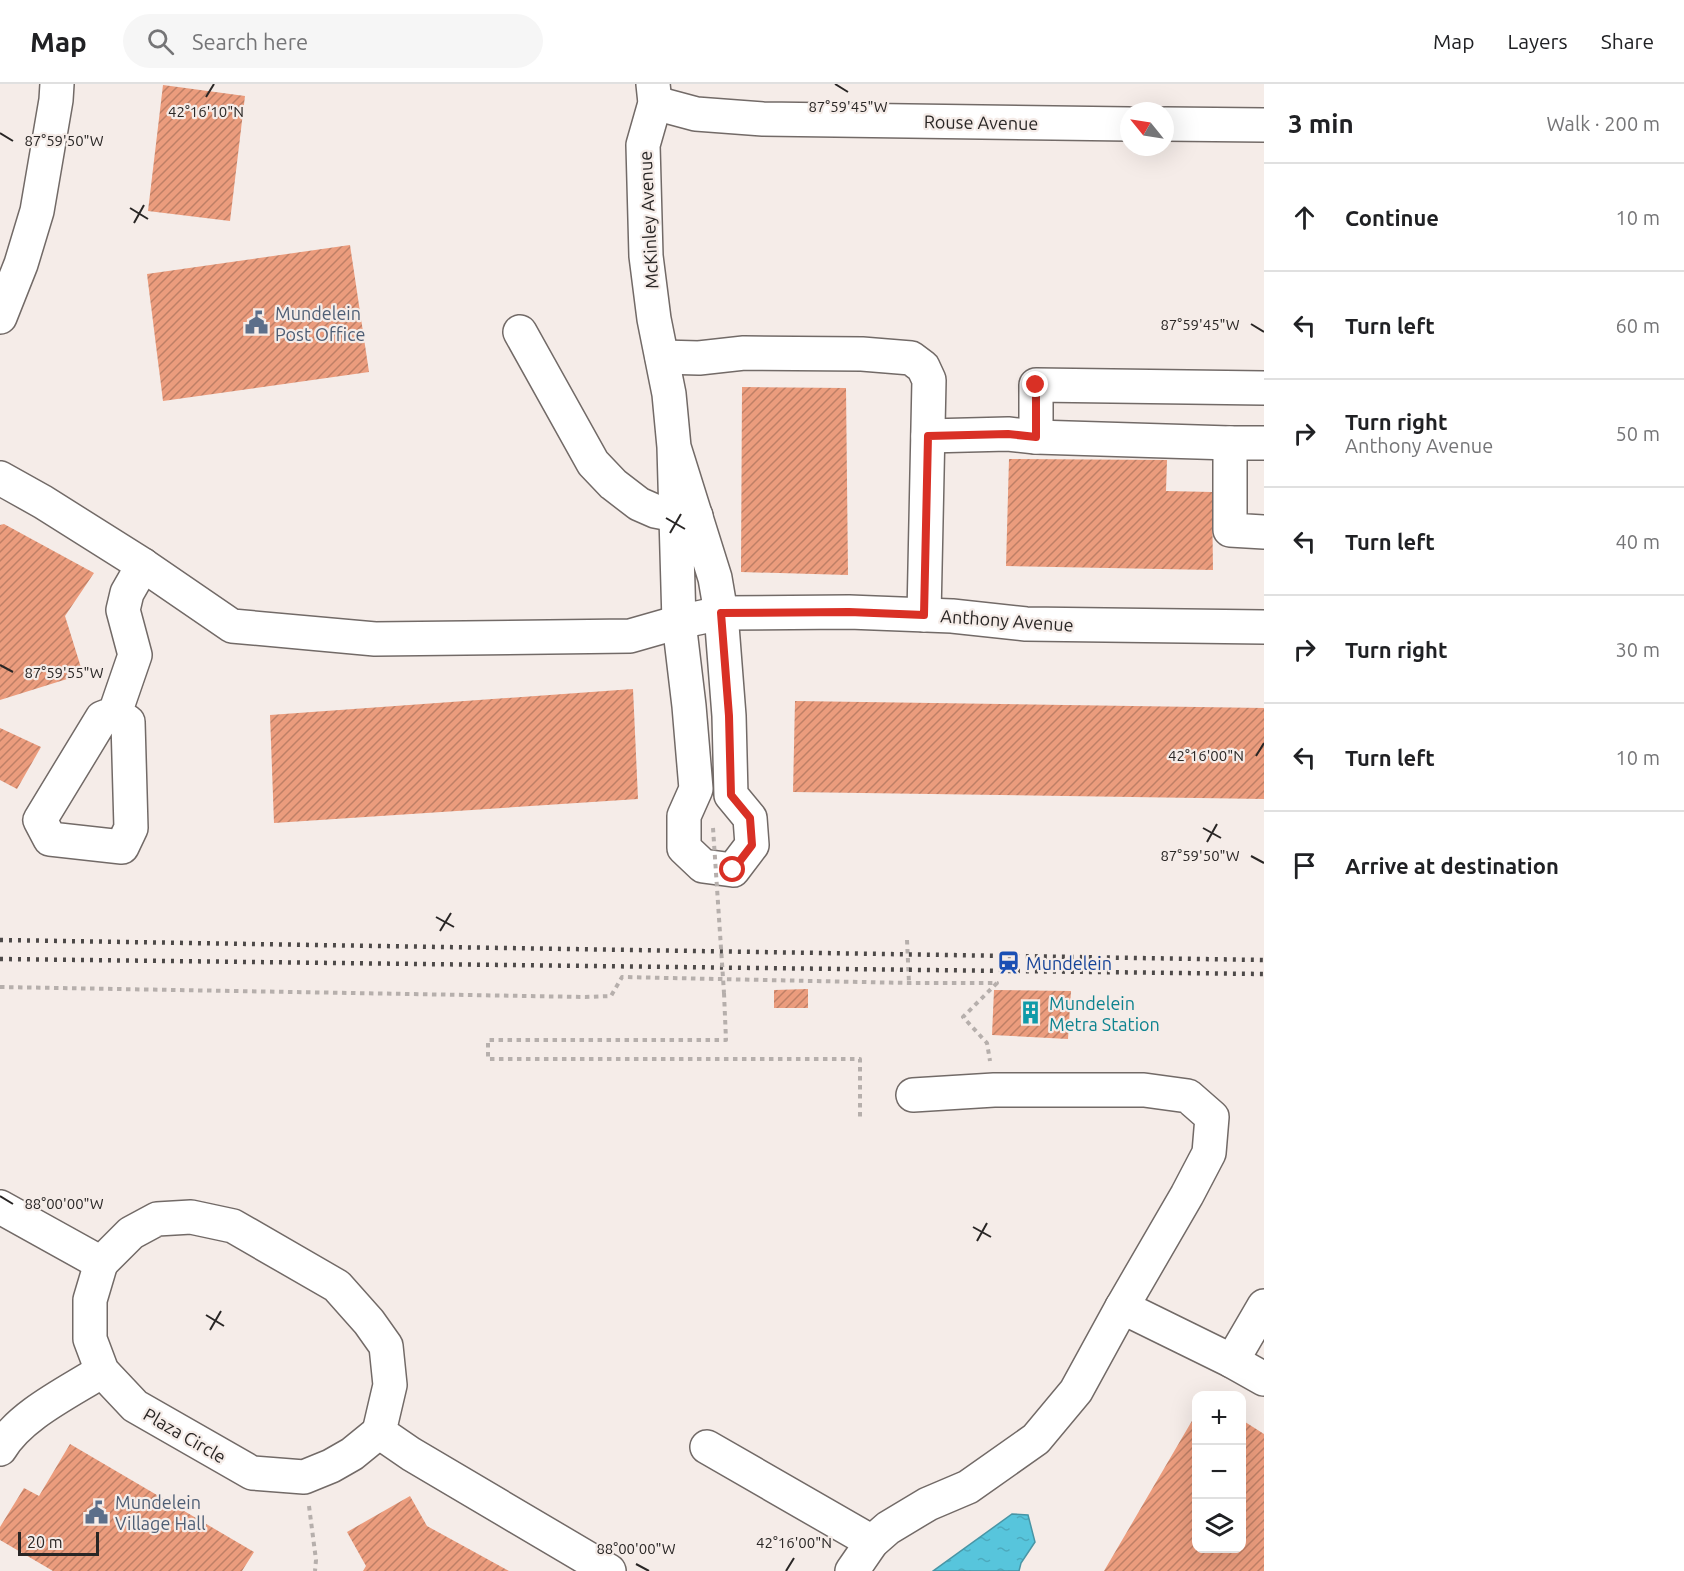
<!DOCTYPE html>
<meta charset="utf-8">
<style>
:root{--surface:#fff;--page:#f6f6f6;--text:#202124;--muted:#757577;--line:#e0e0e0}
body{margin:0;font-family:Ubuntu,sans-serif;background:var(--page);color:var(--text)}
.controls{position:absolute;right:18px;bottom:18px;display:grid;overflow:hidden;border-radius:12px;box-shadow:0 6px 24px #0002}
.controls button{width:54px;height:54px;display:grid;place-items:center;padding:0;border:0;border-bottom:2px solid var(--line);background:var(--surface);color:var(--text);font:30px sans-serif}
.compass{position:absolute;left:1120px;top:18px;width:54px;height:54px;border-radius:50%;background:var(--surface);box-shadow:0 6px 24px #0002;rotate:300deg}
.scale{position:absolute;left:18px;bottom:15px;width:81px;box-sizing:border-box;padding-left:6px;border:3px solid #292625;border-top:0;font-size:16px;line-height:21px;white-space:nowrap;color:#292625;-webkit-text-stroke:4px #f5ece8;paint-order:stroke}
.stop{position:absolute;width:18px;height:18px;margin:-14px;border:4px solid #d93025;border-radius:50%;background:#fff}
.stop.end{background:#d93025;border-color:#fff;box-shadow:0 2px 6px #0008}
.list{margin:0;padding:0;list-style:none}
h2{display:flex;justify-content:space-between;align-items:center;height:78px;margin:0;padding:0 24px;font-size:26px}
h2 small{font-size:20px;font-weight:400;color:var(--muted)}
.list li{display:grid;grid-template-columns:39px 1fr auto;gap:18px;align-items:center;box-sizing:border-box;height:108px;padding:0 24px;border-top:2px solid var(--line)}
.list b{display:block;font-size:22px;white-space:nowrap}
.list p{margin:0;font-size:20px;white-space:nowrap;color:var(--muted)}
.list em{font-size:20px;font-style:normal;color:var(--muted)}
.icon{flex:none;width:33px;height:33px;fill:none;stroke:currentColor;stroke-width:2;stroke-linecap:round;stroke-linejoin:round}
.map{position:relative;flex:none;width:1264px;height:1487px;overflow:hidden}
header{display:flex;align-items:center;gap:36px;box-sizing:border-box;height:84px;padding:0 30px;background:var(--surface);border-bottom:2px solid var(--line)}
header strong{font-size:28px}
nav{display:flex;gap:33px;margin-inline-start:auto;font-size:21px}
.search{width:420px;height:54px;background:var(--page);display:flex;align-items:center;gap:15px;box-sizing:border-box;padding:0 21px;border-radius:33px;color:var(--muted);font-size:22px}
main{display:flex}
aside{flex:1;background:var(--surface)}
.map>svg:first-child{display:block}
</style>
<header>
<strong>Map</strong>
<div class="search"><svg class="icon" aria-label="search" viewBox="0 0 24 24"><circle cx="10" cy="10" r="6"/><path d="M15 15l6 6"/></svg>Search here</div>
<nav><a>Map</a><a>Layers</a><a>Share</a></nav>
</header>
<main>
<div class="map">
<svg width="1264" height="1487" viewBox="0 0 1264 1487">
<defs>
<pattern id="water-ripples" width="26" height="14" patternUnits="userSpaceOnUse" patternTransform="scale(1.5)"><rect width="26" height="14" fill="#57c5dc"/><path d="M2 4q2-2 4 0t4 0M15 11q2-2 4 0t4 0" fill="none" stroke="#4ca9bd"/></pattern>
<pattern id="building-hatch" width="6" height="6" patternUnits="userSpaceOnUse" patternTransform="scale(1.5)"><rect width="6" height="6" fill="#eb9c7d"/><path d="M-1 1l2-2M0 6l6-6M5 7l2-2" fill="none" stroke="#be7f66"/></pattern>
</defs>
<rect width="100%" height="100%" fill="#f5ece8"/>
<polygon fill="url(#water-ripples)" stroke="#4995a5" stroke-width="1.5" points="1012,1430 1028,1431 1035,1458 1021,1479 1019,1487 933,1487"/>
<g fill="url(#building-hatch)">
<polygon points="163,1 245,12 230,137 148,127"/>
<polygon points="350,161 369,288 163,317 147,190"/>
<polygon points="742,303 846,304 848,491 741,488"/>
<polygon points="1009,375 1167,376 1166,407 1212,408 1213,486 1006,482"/>
<polygon points="4,440 94,489 65,532 83,590 0,616 0,441"/>
<polygon points="633,605 638,715 274,739 270,631"/>
<polygon points="795,617 1264,624 1264,715 793,708"/>
<polygon points="0,644 41,663 17,705 0,696"/>
<polygon points="808,905 808,924 774,924 774,906"/>
<polygon points="994,906 1071,907 1068,955 992,951"/>
<polygon points="1196,1330 1196,1464 1242,1464 1242,1336 1264,1350 1264,1487 1104,1487"/>
<polygon points="70,1360 254,1468 242,1487 53,1487 0,1456 0,1443 24,1404 39,1412"/>
<polygon points="410,1412 427,1442 509,1487 363,1487 366,1482 347,1448"/>
</g>
<g fill="none" stroke-linecap="round" stroke-linejoin="round">
<defs>
<g id="minor">
<polyline points="653,0 655,19 643,61 646,172 654,235 669,310 674,363 679,538 689,622 696,705 684,732 684,764 703,782 733,786 752,761 750,734 731,711 729,632 721,529 715,494 674,363"/>
<polyline points="655,19 696,30 763,35 1129,40"/>
<polyline points="1165,40 1264,41"/>
<polyline points="0,233 21,180 37,127 56,16 57,0"/>
<polyline points="520,248 593,379 613,400 639,420 655,427 676,431 696,432"/>
<polyline points="662,273 699,274 744,269 862,270 911,274 923,283 929,296 924,531"/>
<polyline points="928,352 1008,350 1036,353 1230,359 1264,359"/>
<polyline points="1036,353 1036,301 1264,304"/>
<polyline points="1230,359 1230,446 1264,448"/>
<polyline points="0,394 43,418 143,481 232,542 375,555 630,552 679,538 721,529 849,528 952,532 1026,540 1264,543"/>
<polyline points="115,629 128,638 131,744 122,763 50,755 40,736 102,634 115,629 135,571 123,526 127,509 143,481"/>
<polyline points="0,1123 101,1179 131,1149 157,1135 191,1133 233,1142 337,1202 369,1238 386,1262 390,1301 379,1348 411,1370 609,1487"/>
<polyline points="101,1179 90,1216 90,1255 102,1287 135,1322 252,1389 304,1393 331,1382 352,1370 379,1348"/>
<polyline points="1122,1223 1232,1277 1264,1222"/>
<polyline points="1232,1277 1264,1295"/>
<polyline points="707,1363 872,1458"/>
<path d="M 0,1365 C 20,1331 69,1308 102,1287"/>
<polyline points="852,1487 872,1458 888,1444 928,1420 968,1403 1036,1355 1076,1307 1122,1223 1187,1111 1209,1069 1212,1033 1188,1012 1144,1006 994,1006 913,1011"/>
</g>
</defs>
<use href="#minor" stroke="#726a67" stroke-width="36"/>
<g stroke="#b6afac" stroke-width="4" stroke-dasharray="4.5 4.5" stroke-linecap="butt">
<polyline points="907,856 909,899"/>
<polyline points="0,903 585,913 611,912 622,893 909,899 997,899 963,933 987,959 990,977"/>
<polyline points="724,909 726,956 488,956 488,975 860,975 860,1033"/>
<polyline points="309,1422 316,1476 315,1487"/>
</g>
<use href="#minor" stroke="#fff" stroke-width="33"/>
<g stroke="#4d4948" stroke-width="4.5" stroke-dasharray="3 6" stroke-linecap="butt">
<polyline points="0,856 1264,876"/>
<polyline points="0,875 1264,890"/>
</g>
<polyline stroke="#b6afac" stroke-width="4" stroke-dasharray="4.5 4.5" stroke-linecap="butt" points="713,744 724,909"/>
</g>
<g fill="none" stroke-linecap="round" stroke-linejoin="round">
<polyline stroke="#d93025" stroke-width="8" points="733,786 752,761 750,734 731,711 729,632 721,529 849,528 924,531 928,352 1008,350 1036,353 1036,301"/>
</g>
<path fill="none" stroke="#292625" stroke-width="2" d="M 835,0 L 848,8M 206,13 L 214,0M 0,49 L 13,57M 130,124 L 148,135M 134,139 L 144,121M 1251,240 L 1264,248M 666,434 L 685,445M 670,449 L 681,430M 0,581 L 13,588M 1256,672 L 1264,659M 1203,744 L 1221,754M 1207,758 L 1217,740M 1251,772 L 1264,779M 436,833 L 454,843M 440,847 L 451,829M 0,1112 L 13,1120M 973,1143 L 991,1153M 977,1157 L 987,1139M 206,1231 L 224,1242M 210,1246 L 221,1227M 636,1480 L 649,1487M 786,1487 L 794,1474"/>
<defs>
<symbol id="civic-bare" viewBox="-9 -9 18 18"><path d="M-.6-6.5H3V-4.5H.6V-3L4-1V1h2V6H-6V1h2V-1L-.6-3ZM-1.2 2.5V6h2.4V2.5Z" fill="#5c6f8a" stroke="#f5ece8" stroke-width="2.5" paint-order="stroke"/></symbol>
<symbol id="station-bare" viewBox="-9 -9 18 18"><path d="M-3-6H3Q5-6 5-4V2Q5 4 3 4L4.5 6H3L1.5 4h-3L-3 6H-4.5L-3 4Q-5 4-5 2V-4Q-5-6-3-6ZM-3.5-4v3h7v-3ZM-3.5 1v1.5H-2V1ZM2 1v1.5H3.5V1Z" fill="#1a4fb4" stroke="#f5ece8" stroke-width="2.5" paint-order="stroke"/></symbol>
<symbol id="building-bare" viewBox="-9 -9 18 18"><path d="M-4-6H4V6H1V3H-1V6H-4ZM-2.5-4.3h1.7v1.8h-1.7ZM.8-4.3h1.7v1.8H.8ZM-2.5-1h1.7V.8h-1.7ZM.8-1h1.7V.8H.8Z" fill="#0f9aa8" stroke="#f5ece8" stroke-width="2.5" paint-order="stroke"/></symbol>
</defs>
<g fill-rule="evenodd">
<use href="#civic-bare" x="240" y="222" width="33" height="33"/>
<use href="#station-bare" x="992" y="862" width="33" height="33"/>
<use href="#building-bare" x="1014" y="912" width="33" height="33"/>
<use href="#civic-bare" x="80" y="1412" width="33" height="33"/>
</g>
<g text-anchor="middle" dominant-baseline="central" stroke-width="4.5" stroke-linejoin="round" paint-order="stroke">
<g font-size="18" fill="#292625" stroke="#f5ece8">
<text transform="translate(981 38) rotate(1)">Rouse Avenue</text>
<text transform="translate(648 136) rotate(-93)">McKinley Avenue</text>
<text transform="translate(1007 536) rotate(4)">Anthony Avenue</text>
<text transform="translate(185 1351) rotate(30)">Plaza Circle</text>
</g>
<g font-size="18" fill="#4e5e75" stroke="#f5ece8" text-anchor="start">
<text x="275" y="229">Mundelein<tspan x="275" dy="21">Post Office</tspan></text>
<text x="115" y="1418">Mundelein<tspan x="115" dy="21">Village Hall</tspan></text>
</g>
<g font-size="18" fill="#164399" stroke="#f5ece8" text-anchor="start">
<text x="1026" y="879">Mundelein</text>
</g>
<g font-size="18" fill="#0d838f" stroke="#f5ece8" text-anchor="start">
<text x="1049" y="919">Mundelein<tspan x="1049" dy="21">Metra Station</tspan></text>
</g>
</g>
<g font-size="15" text-anchor="middle" fill="#292625" stroke="#f5ece8" stroke-width="4.5" stroke-linejoin="round" paint-order="stroke">
<text x="848" y="28">87°59'45"W</text>
<text x="206" y="33">42°16'10"N</text>
<text x="64" y="62">87°59'50"W</text>
<text x="1200" y="246">87°59'45"W</text>
<text x="64" y="594">87°59'55"W</text>
<text x="1206" y="677">42°16'00"N</text>
<text x="1200" y="777">87°59'50"W</text>
<text x="64" y="1125">88°00'00"W</text>
<text x="794" y="1464">42°16'00"N</text>
<text x="636" y="1470">88°00'00"W</text>
</g>
</svg>
<div class="controls">
<button>+</button>
<button>−</button>
<button><svg class="icon" aria-label="layers" viewBox="0 0 24 24"><path d="M12 4l9 5-9 5-9-5zM3 14l9 5 9-5"/></svg></button>
</div>
<svg class="compass" viewBox="-18 -18 36 36"><path d="M0-13l5 13h-10z" fill="#e53935"/><path d="M0 13l5-13h-10z" fill="#757577"/></svg>
<div class="scale">20 m</div>
<div class="stop" style="left:733px;top:786px"></div>
<div class="stop end" style="left:1036px;top:301px"></div>
</div>
<aside>
<h2>3 min<small>Walk · 200 m</small></h2>
<ul class="list">
<li><svg class="icon" aria-label="ahead" viewBox="0 0 24 24"><path d="M12 20V5M6 11l6-6 6 6"/></svg><div><b>Continue</b></div><em>10 m</em></li>
<li><svg class="icon" aria-label="left" viewBox="0 0 24 24"><path d="M17 20v-9H6M10 6l-5 5 5 5"/></svg><div><b>Turn left</b></div><em>60 m</em></li>
<li><svg class="icon" aria-label="right" viewBox="0 0 24 24"><path d="M7 20v-9h11M14 6l5 5-5 5"/></svg><div><b>Turn right</b><p>Anthony Avenue</p></div><em>50 m</em></li>
<li><svg class="icon" aria-label="left" viewBox="0 0 24 24"><path d="M17 20v-9H6M10 6l-5 5 5 5"/></svg><div><b>Turn left</b></div><em>40 m</em></li>
<li><svg class="icon" aria-label="right" viewBox="0 0 24 24"><path d="M7 20v-9h11M14 6l5 5-5 5"/></svg><div><b>Turn right</b></div><em>30 m</em></li>
<li><svg class="icon" aria-label="left" viewBox="0 0 24 24"><path d="M17 20v-9H6M10 6l-5 5 5 5"/></svg><div><b>Turn left</b></div><em>10 m</em></li>
<li><svg class="icon" aria-label="arrive" viewBox="0 0 24 24"><path d="M6 21V4h12l-3 4 3 4H6"/></svg><div><b>Arrive at destination</b></div></li>
</ul>
</aside>
</main>
